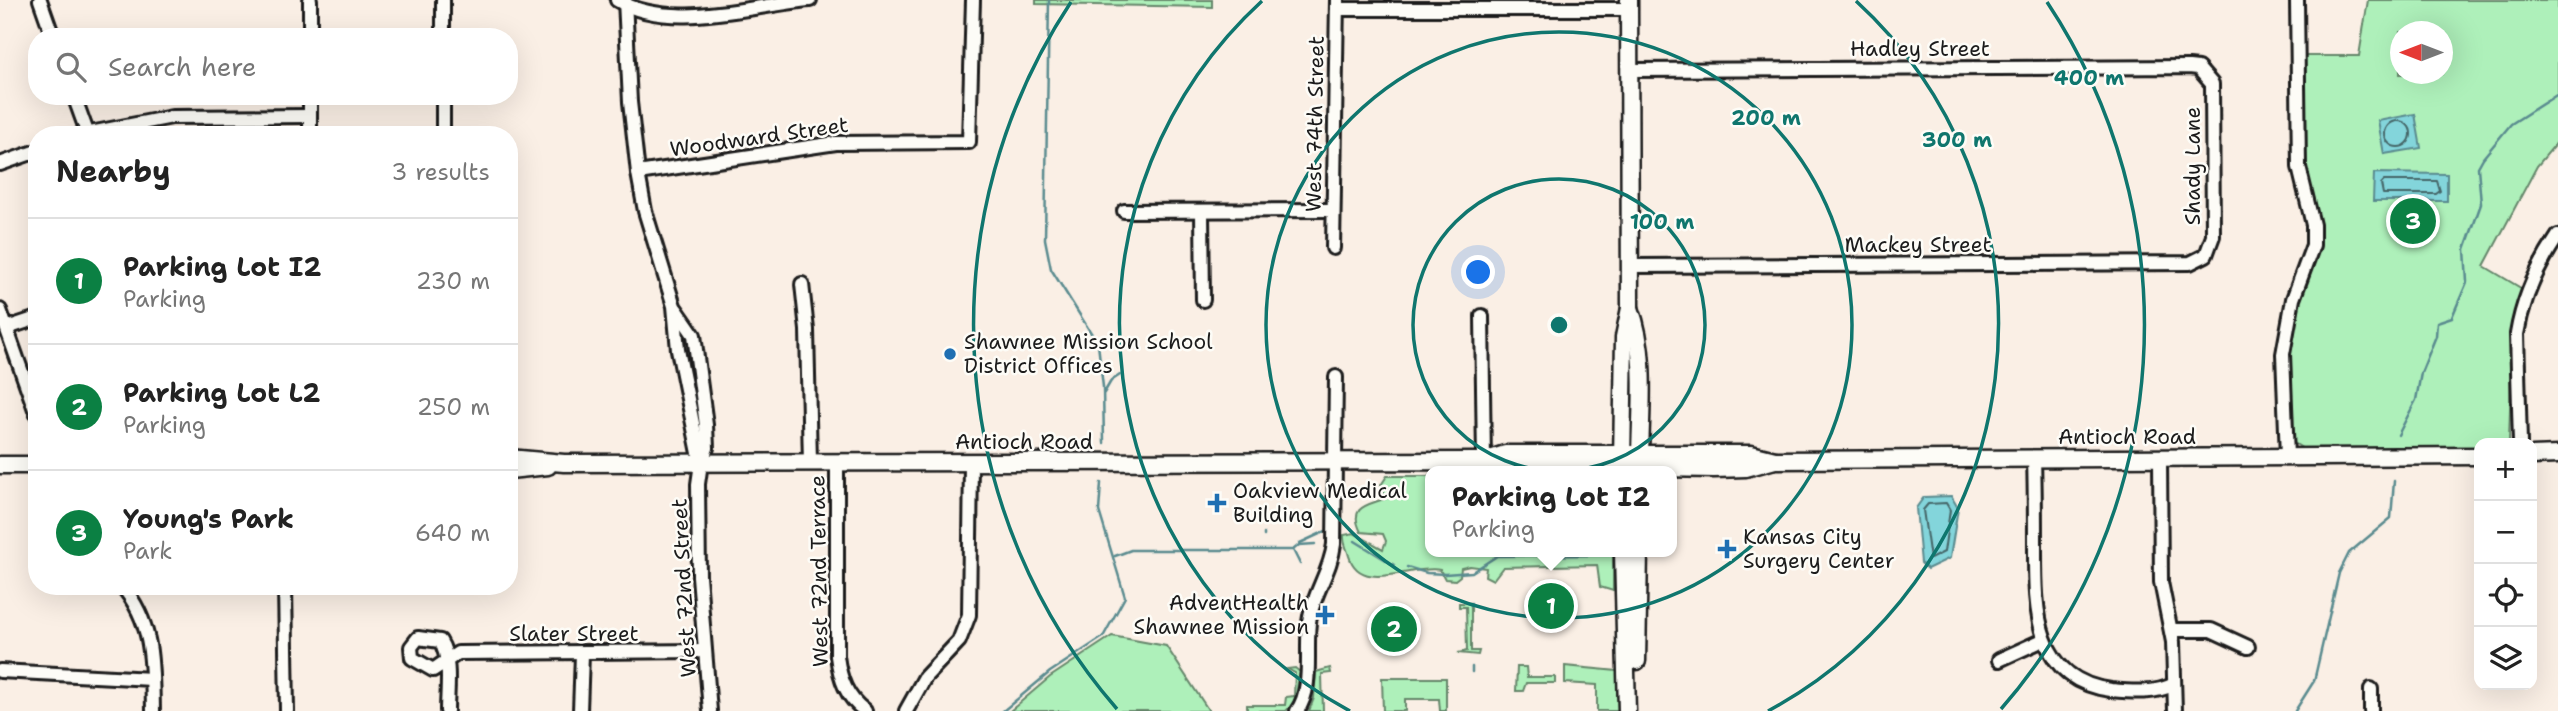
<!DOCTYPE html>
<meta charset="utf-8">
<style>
:root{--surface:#fff;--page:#f2f2f2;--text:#222;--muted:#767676;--line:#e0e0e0;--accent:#0b8043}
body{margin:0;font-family:"Shantell Sans",sans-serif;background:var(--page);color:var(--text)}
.controls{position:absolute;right:21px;bottom:21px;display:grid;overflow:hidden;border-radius:14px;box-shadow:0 7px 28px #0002}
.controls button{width:63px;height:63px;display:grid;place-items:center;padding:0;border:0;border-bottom:2px solid var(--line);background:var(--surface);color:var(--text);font:35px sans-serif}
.compass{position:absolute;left:2390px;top:21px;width:63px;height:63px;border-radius:50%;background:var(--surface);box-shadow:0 7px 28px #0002;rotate:270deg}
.you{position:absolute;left:1479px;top:273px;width:24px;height:24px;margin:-18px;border:5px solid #fff;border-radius:50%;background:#1a73e8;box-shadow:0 0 0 10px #1a73e833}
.badge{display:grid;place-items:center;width:46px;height:46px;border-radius:50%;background:var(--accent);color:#fff;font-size:23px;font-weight:700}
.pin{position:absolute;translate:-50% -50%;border:4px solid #fff;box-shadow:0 2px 7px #0006}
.popup{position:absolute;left:1425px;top:466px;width:252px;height:91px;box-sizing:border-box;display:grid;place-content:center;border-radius:14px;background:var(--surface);filter:drop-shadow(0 2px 5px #0005);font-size:23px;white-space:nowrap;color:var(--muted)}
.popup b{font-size:26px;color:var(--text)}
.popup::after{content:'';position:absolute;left:50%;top:100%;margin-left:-14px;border:14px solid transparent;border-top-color:var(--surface)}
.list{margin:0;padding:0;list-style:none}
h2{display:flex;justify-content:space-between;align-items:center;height:91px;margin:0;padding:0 28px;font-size:30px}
h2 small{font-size:23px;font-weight:400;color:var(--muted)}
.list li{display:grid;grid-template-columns:46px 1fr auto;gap:21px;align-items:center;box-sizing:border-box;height:126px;padding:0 28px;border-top:2px solid var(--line)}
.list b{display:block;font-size:26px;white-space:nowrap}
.list p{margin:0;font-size:23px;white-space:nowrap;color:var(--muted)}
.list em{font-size:23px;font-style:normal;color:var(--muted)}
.icon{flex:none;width:38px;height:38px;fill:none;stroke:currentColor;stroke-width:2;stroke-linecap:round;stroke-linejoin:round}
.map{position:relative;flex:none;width:2558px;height:711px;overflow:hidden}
.search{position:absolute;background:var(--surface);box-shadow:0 7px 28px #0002;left:28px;top:28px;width:490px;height:77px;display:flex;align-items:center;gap:18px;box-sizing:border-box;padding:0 24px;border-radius:28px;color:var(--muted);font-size:26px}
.panel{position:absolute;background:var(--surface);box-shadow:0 7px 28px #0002;left:28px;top:126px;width:490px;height:469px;border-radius:28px}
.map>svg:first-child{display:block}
</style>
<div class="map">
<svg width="2558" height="711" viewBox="0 0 2558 711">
<rect width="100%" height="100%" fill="#faefe5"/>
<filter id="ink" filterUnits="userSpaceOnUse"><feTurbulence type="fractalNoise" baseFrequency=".0143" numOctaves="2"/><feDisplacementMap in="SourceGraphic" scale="14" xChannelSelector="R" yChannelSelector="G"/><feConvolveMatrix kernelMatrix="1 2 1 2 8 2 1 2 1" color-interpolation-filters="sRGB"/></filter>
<g filter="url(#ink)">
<g fill="#aef0ba" stroke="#65866b" stroke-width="2" fill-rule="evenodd">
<polygon points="1036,0 1212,0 1212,7 1036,4"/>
<path d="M 2368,0 L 2558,0 L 2558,141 L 2537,166 L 2484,266 L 2524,290 L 2514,315 L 2512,335 L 2509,443 L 2479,443 L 2479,448 L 2302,448 L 2291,441 L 2290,344 L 2299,301 L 2317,252 L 2320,233 L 2305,179 L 2302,56 L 2359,56 ZM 2400,32 L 2442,32 L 2442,74 L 2400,74 Z"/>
<path d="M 1387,476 L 1430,476 L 1430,552 L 1613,552 L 1613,591 L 1600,587 L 1597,565 L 1503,567 L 1493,580 L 1485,576 L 1486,568 L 1470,566 L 1461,568 L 1460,576 L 1455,580 L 1445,579 L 1440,570 C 1413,564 1361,595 1349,556 C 1347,547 1343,545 1344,535 L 1354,533 L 1383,549 L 1386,541 L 1383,534 L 1361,532 C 1347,505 1370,505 1386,498 L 1381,485 Z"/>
<polygon points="1459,603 1471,603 1471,651 1479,651 1478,655 1458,653 1467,651 1466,607 1459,607"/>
<polygon points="1112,636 1166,646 1209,711 1010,711 1050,677"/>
<polygon points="1565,666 1617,671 1618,711 1597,711 1597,685 1565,683"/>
<polygon points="1517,667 1526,667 1527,677 1555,677 1555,683 1526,683 1523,691 1516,691"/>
<path d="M 1295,668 L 1300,672 C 1296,684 1300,699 1286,711 L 1247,711 L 1247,705 L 1285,705 L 1286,697 L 1294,696 L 1295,673 L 1287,669 Z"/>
<polygon points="1330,668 1331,673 1322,674 1323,711 1309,711 1314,698 1316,672"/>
<polygon points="1382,678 1446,678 1446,711 1440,711 1439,699 1405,699 1405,711 1383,711"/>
</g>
<g fill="#83d5db" stroke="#5a8b8f" stroke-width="2">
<polygon points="2415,114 2421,148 2384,154 2378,121"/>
<polygon points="2374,173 2447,174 2447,201 2373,201"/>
<polygon points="1951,496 1958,508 1950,558 1927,569 1921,563 1916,508 1924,497"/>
</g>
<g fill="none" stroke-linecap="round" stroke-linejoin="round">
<g stroke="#456668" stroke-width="2">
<circle cx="2398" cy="134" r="13"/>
<polygon points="2384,181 2437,181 2440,191 2436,194 2383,194 2381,184"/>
<polygon points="1946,503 1950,510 1944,552 1930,559 1923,510 1928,504"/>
</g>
<g stroke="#5a8b8f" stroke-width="2.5">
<polyline points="1049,0 1045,239 1051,269 1098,344 1103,387 1104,443"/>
<polyline points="1104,393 1111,381 1120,375"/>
<polyline points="2398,435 2416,400 2421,373 2436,336 2437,322 2452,317 2467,282 2465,249 2481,204 2478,167 2483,158 2511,124 2558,94"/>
<polyline points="1264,534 1264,536"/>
<polyline points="1355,541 1394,565"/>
<polyline points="1300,543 1326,531"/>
<polyline points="1293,550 1300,564"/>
<polyline points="1115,556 1131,550 1293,550 1299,545 1315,544"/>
<polyline points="1407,567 1427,573 1445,574 1472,572 1497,556 1609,555"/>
<polyline points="1471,603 1471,606"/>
<polyline points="1472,667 1472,672"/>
<polyline points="1003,711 1050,672 1103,637 1125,597 1099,511 1101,483"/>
<polyline points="2295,711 2314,681 2339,573 2349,553 2391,518 2394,481"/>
</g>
<defs>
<g id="minor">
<polyline points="40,0 53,37"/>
<path d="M 617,0 C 670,32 752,5 810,0"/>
<polyline points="625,0 630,102 638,173 645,211 674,306 678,350 701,463"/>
<polyline points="1337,9 1629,9"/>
<polyline points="310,37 310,0"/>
<polyline points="443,37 443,0"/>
<polyline points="1630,70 2189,67 2198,68 2212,84 2213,236 2206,255 2190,263 1631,266"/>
<polyline points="74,96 87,132"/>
<polyline points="80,135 172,117 310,116"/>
<polyline points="310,135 310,96"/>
<polyline points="443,135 443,96"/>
<polyline points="0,164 37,151"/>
<polyline points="638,173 836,143 969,142 973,0"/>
<polyline points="1124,211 1333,210"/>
<polyline points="1202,212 1203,300"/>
<polyline points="1333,248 1337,0"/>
<polyline points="802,284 807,330 810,463"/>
<polyline points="676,309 694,335 706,425 707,448 701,463 698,484 699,576 710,711"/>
<polyline points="0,310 37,415"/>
<polyline points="1482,316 1484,461"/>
<polyline points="7,328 37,318"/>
<path d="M 2520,443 L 2517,334 C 2523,298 2537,267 2558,236"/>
<polyline points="2287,457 2283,354 2293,299 2313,245 2313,225 2299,167 2297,0"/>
<polyline points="2160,458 2161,582 2173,642 2175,711"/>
<path d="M 2034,459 C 2035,489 2035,520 2035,551 C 2035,610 2035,680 2111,690 C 2132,692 2156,694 2174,684"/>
<path d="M 837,463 L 837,656 C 840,679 846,697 865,711"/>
<path d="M 122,586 C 154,624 152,664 153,711"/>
<polyline points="285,586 287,711"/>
<polyline points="2171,630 2211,630 2248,647"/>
<polyline points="1999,660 2043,640"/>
<polyline points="0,671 152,679"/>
<polyline points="2371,689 2371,711"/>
<path d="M 447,711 C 447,690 452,660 440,641 L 418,638 L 411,647 L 412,658 L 433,670 L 458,653 L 704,651"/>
<polyline points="580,711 582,654"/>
<polyline points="906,711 925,677 959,641 969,615 971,463"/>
<path d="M 1297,711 C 1315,686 1304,645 1310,616 C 1315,591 1331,570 1334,544 L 1336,377"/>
</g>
<g id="major">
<path d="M 1630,308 C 1648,355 1640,413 1640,462"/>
<polyline points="2532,456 2558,455"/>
<polyline points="509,458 564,463 1484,461 1508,465 1714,469 1746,468 1775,460"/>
<polyline points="1490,459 1505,454 1751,454 1775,460 2479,456"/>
<polyline points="1622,462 1624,337 1630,308 1629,0"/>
<polyline points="0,465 37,465"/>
<polyline points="509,470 548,466"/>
<polyline points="1623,552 1627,711"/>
<polyline points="1637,661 1639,552"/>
</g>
</defs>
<use href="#minor" stroke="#1c1c1c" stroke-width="18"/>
<use href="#major" stroke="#1c1c1c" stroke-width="21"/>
<use href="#minor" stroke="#fdfcf7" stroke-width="12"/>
<use href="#major" stroke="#fdfcf7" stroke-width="16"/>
</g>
</g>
<g fill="none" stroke="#0f766e" stroke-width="3.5">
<circle cx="1559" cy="325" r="146"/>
<circle cx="1559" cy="325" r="293"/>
<path d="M1350 711A439 439 0 0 1 1262 1M1856 1A439 439 0 0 1 1768 711"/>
<path d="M1117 709A585 585 0 0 1 1071 2M2047 2A585 585 0 0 1 2001 709"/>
</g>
<g fill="#1f6fb2" stroke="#fdfcf7" stroke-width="2.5">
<circle cx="950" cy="354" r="7"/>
<path d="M1213.5 492.5h7v7h7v7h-7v7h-7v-7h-7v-7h7z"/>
<path d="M1723.5 538.5h7v7h7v7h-7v7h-7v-7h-7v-7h7z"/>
<path d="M1321.5 604.5h7v7h7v7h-7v7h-7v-7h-7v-7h7z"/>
</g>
<g text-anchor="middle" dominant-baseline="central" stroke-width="5" stroke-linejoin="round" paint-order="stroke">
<g font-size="21" fill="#1c1c1c" stroke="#fdfcf7">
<text x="1920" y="49">Hadley Street</text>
<text transform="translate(1315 124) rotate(-89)">West 74th Street</text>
<text transform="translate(759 137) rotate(-8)">Woodward Street</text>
<text transform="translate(2193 166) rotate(-90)">Shady Lane</text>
<text x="1918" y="245">Mackey Street</text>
<text x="2127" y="437">Antioch Road</text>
<text x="1024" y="442">Antioch Road</text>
<text transform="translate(819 571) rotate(-91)">West 72nd Terrace</text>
<text transform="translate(684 588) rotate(-93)">West 72nd Street</text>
<text x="574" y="634">Slater Street</text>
</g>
<g font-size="21" fill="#1c1c1c" stroke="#fdfcf7" text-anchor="start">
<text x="964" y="342">Shawnee Mission School<tspan x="964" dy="24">District Offices</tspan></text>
<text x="1233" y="491">Oakview Medical<tspan x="1233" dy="24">Building</tspan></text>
<text x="1743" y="537">Kansas City<tspan x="1743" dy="24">Surgery Center</tspan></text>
<text x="1309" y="603" text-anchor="end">AdventHealth<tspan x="1309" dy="24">Shawnee Mission</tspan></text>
</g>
</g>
<circle cx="1559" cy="325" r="10" fill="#0f766e" stroke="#fdfcf7" stroke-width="3.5"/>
<g font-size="21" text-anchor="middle" font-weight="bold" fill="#0f766e" stroke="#fdfcf7" stroke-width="5" stroke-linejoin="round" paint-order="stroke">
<text x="2089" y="85">400 m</text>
<text x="1766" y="125">200 m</text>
<text x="1957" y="147">300 m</text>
<text x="1662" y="229">100 m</text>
</g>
</svg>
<div class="controls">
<button>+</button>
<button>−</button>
<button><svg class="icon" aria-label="locate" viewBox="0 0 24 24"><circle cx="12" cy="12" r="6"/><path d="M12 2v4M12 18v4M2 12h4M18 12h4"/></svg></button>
<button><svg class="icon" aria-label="layers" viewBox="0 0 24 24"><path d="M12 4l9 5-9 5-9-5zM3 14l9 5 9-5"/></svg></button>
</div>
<svg class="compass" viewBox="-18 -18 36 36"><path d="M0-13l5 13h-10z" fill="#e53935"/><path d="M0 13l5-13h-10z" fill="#767676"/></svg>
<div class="you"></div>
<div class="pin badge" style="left:1551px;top:606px">1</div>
<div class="popup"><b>Parking Lot I2</b>Parking</div>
<div class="pin badge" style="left:1394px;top:629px">2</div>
<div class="pin badge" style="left:2413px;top:221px">3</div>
<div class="search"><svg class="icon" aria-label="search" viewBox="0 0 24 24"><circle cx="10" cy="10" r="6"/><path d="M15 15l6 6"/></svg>Search here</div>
<section class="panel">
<h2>Nearby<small>3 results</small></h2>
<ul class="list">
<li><span class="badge">1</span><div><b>Parking Lot I2</b><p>Parking</p></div><em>230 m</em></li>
<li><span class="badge">2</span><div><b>Parking Lot L2</b><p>Parking</p></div><em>250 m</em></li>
<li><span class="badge">3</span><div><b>Young's Park</b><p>Park</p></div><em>640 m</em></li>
</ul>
</section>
</div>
